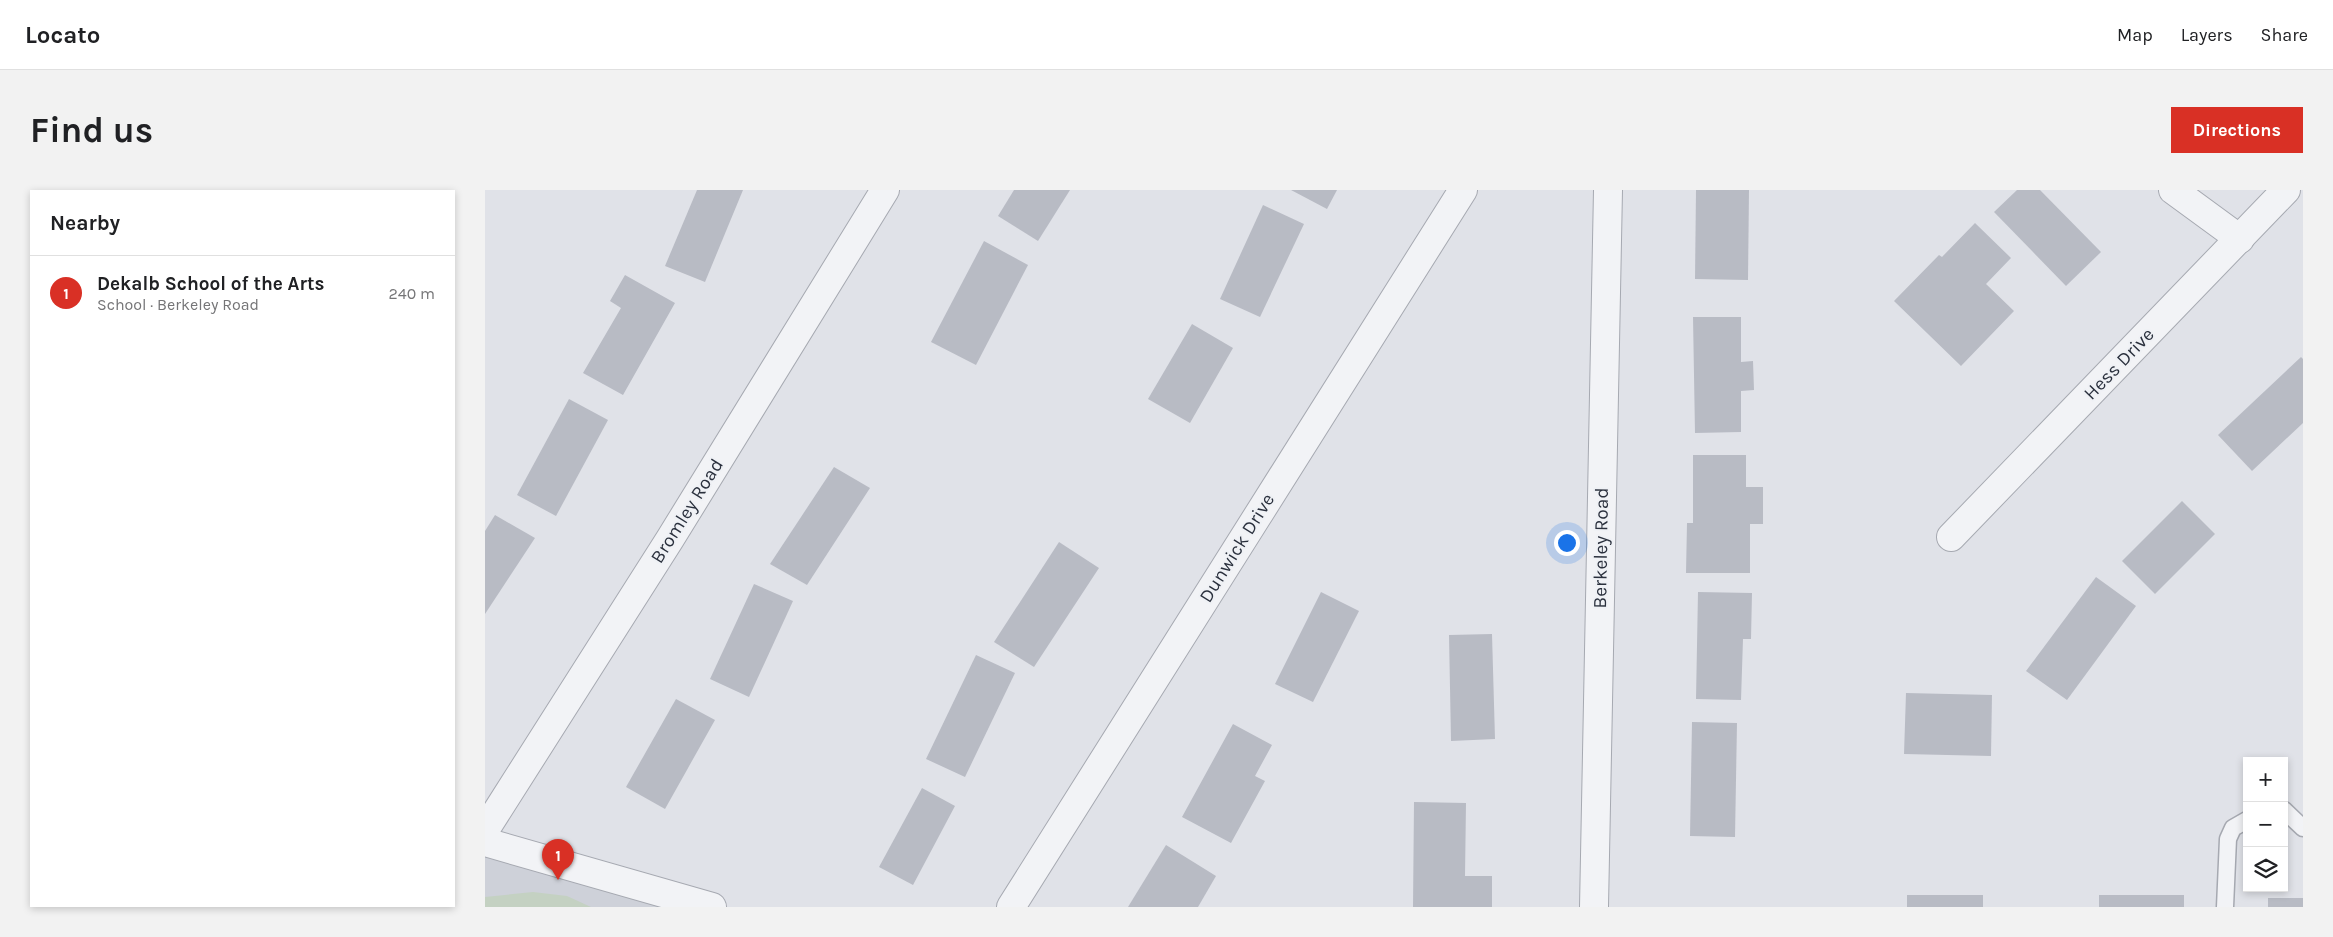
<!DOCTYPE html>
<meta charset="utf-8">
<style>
:root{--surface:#fff;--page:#f2f2f2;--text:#202124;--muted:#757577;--line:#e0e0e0;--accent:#d93025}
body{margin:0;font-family:Karla,sans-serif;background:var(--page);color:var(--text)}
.controls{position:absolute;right:15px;bottom:15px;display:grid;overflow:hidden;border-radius:0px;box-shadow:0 2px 8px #0003}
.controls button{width:45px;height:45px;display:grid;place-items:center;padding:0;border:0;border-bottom:1px solid var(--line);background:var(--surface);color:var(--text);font:25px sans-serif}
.you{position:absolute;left:1081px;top:352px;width:18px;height:18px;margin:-12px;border:4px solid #fff;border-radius:50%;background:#1a73e8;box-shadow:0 0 0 8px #1a73e833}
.badge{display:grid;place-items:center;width:32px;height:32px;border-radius:50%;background:var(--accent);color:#fff;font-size:16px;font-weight:700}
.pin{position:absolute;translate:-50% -41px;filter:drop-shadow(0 1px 2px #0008)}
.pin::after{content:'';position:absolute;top:26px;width:18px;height:15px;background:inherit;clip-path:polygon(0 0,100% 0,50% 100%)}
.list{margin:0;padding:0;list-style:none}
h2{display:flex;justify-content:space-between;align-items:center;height:65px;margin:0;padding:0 20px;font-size:21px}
h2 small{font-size:16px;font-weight:400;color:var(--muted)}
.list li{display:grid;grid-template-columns:32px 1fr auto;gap:15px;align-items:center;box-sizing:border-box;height:75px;padding:0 20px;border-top:1px solid var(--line)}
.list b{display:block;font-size:19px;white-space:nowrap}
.list p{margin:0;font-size:16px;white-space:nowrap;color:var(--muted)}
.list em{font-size:16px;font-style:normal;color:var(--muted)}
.icon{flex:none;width:28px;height:28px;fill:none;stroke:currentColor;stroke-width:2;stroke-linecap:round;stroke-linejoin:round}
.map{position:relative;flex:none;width:1818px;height:717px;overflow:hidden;border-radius:0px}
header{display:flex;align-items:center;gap:30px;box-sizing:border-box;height:70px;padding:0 25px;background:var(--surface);border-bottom:1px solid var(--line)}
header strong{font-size:24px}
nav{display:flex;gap:28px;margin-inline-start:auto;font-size:18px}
.intro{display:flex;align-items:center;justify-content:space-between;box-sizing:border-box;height:120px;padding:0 30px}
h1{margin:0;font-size:35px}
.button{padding:12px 22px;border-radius:0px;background:var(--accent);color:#fff;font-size:18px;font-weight:700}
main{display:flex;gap:30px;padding:0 30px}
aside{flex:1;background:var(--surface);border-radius:0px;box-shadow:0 2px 8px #0003}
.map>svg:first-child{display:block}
</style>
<header>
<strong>Locato</strong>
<nav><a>Map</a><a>Layers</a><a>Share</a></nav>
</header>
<div class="intro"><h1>Find us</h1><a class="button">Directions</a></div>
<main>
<aside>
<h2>Nearby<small></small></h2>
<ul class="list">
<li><span class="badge">1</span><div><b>Dekalb School of the Arts</b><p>School · Berkeley Road</p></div><em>240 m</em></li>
</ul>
</aside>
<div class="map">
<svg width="1818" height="717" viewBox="0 0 1818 717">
<rect width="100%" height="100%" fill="#e0e2e8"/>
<polygon fill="#ced1d9" points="0,640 227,717 0,717"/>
<polygon fill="#c4d1c2" points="48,702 82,706 106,717 0,717 0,707"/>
<g fill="#b8bbc4">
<polygon points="212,0 258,0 220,92 180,76"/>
<polygon points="529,0 585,0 553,51 513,26"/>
<polygon points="806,0 852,0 842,19"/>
<polygon points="1211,0 1264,0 1263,90 1210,89"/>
<polygon points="1532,0 1555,0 1616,62 1581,96 1509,22"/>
<polygon points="778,15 819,34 775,127 735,109"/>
<polygon points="1490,33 1526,68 1501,94 1529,121 1476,176 1409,111 1454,65 1457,67"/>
<polygon points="499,51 543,75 491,175 446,152"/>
<polygon points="140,85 190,113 138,205 98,183 136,118 125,111"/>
<polygon points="1208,127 1256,127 1256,172 1268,171 1269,200 1256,201 1256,242 1210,243"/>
<polygon points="707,134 748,158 705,233 663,209"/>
<polygon points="1816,167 1818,169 1818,233 1767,281 1733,245"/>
<polygon points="84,209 123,230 71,326 32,305"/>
<polygon points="1208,265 1261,265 1261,297 1278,297 1278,334 1265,334 1265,383 1201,383 1202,333 1208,333"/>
<polygon points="349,277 385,298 322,395 285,374"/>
<polygon points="1697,311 1730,344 1670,404 1637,371"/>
<polygon points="10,325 50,348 0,424 0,341"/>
<polygon points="574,352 614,378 549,477 509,452"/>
<polygon points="1611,387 1651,416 1582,510 1541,481"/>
<polygon points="269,394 308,411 264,507 225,489"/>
<polygon points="836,402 874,421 828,512 790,494"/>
<polygon points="1213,402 1267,403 1266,449 1258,449 1256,510 1211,509"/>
<polygon points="1007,444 1010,549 966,551 964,445"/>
<polygon points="491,465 530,483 480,587 441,569"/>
<polygon points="1421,503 1507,505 1506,566 1419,564"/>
<polygon points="191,509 230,530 180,619 141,597"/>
<polygon points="1207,532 1252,533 1250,647 1205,646"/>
<polygon points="748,534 787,555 770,586 780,591 746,653 697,627"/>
<polygon points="437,598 470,616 428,695 394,677"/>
<polygon points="929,612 981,613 980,686 1007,686 1007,717 928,717"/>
<polygon points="681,655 731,686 713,717 643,717"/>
<rect x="1422" y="705" width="76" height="12"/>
<rect x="1614" y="705" width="85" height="12"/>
<rect x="1783" y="708" width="35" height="9"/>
</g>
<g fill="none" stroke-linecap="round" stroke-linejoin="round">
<defs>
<g id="service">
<polyline points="1799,620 1818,638"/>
<polyline points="1740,717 1743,649 1748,638 1762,630"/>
</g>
<g id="minor">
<polyline points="1688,0 1755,49"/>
<polyline points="1466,347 1801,0"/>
<polyline points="0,640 185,349 400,0"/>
<polyline points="0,652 227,717"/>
<polyline points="526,717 978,0"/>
<polyline points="1109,717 1123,0"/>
</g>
</defs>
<use href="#service" stroke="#a6a9b1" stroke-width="19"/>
<use href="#minor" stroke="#a6a9b1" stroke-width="30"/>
<use href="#service" stroke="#f2f3f6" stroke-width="16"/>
<use href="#minor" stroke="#f2f3f6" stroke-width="28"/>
</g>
<g text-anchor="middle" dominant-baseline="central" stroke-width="4" stroke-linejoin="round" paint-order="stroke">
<g font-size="19" fill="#2a303d" stroke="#eff1f5">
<text transform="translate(1634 174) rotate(-46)">Hess Drive</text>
<text transform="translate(202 321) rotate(-58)">Bromley Road</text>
<text transform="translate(752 358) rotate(-58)">Dunwick Drive</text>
<text transform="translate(1116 358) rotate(-89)">Berkeley Road</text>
</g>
</g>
</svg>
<div class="controls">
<button>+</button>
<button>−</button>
<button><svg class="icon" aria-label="layers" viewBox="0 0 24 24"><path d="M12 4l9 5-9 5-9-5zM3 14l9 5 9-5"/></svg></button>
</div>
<div class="you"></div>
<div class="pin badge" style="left:73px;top:690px">1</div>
</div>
</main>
